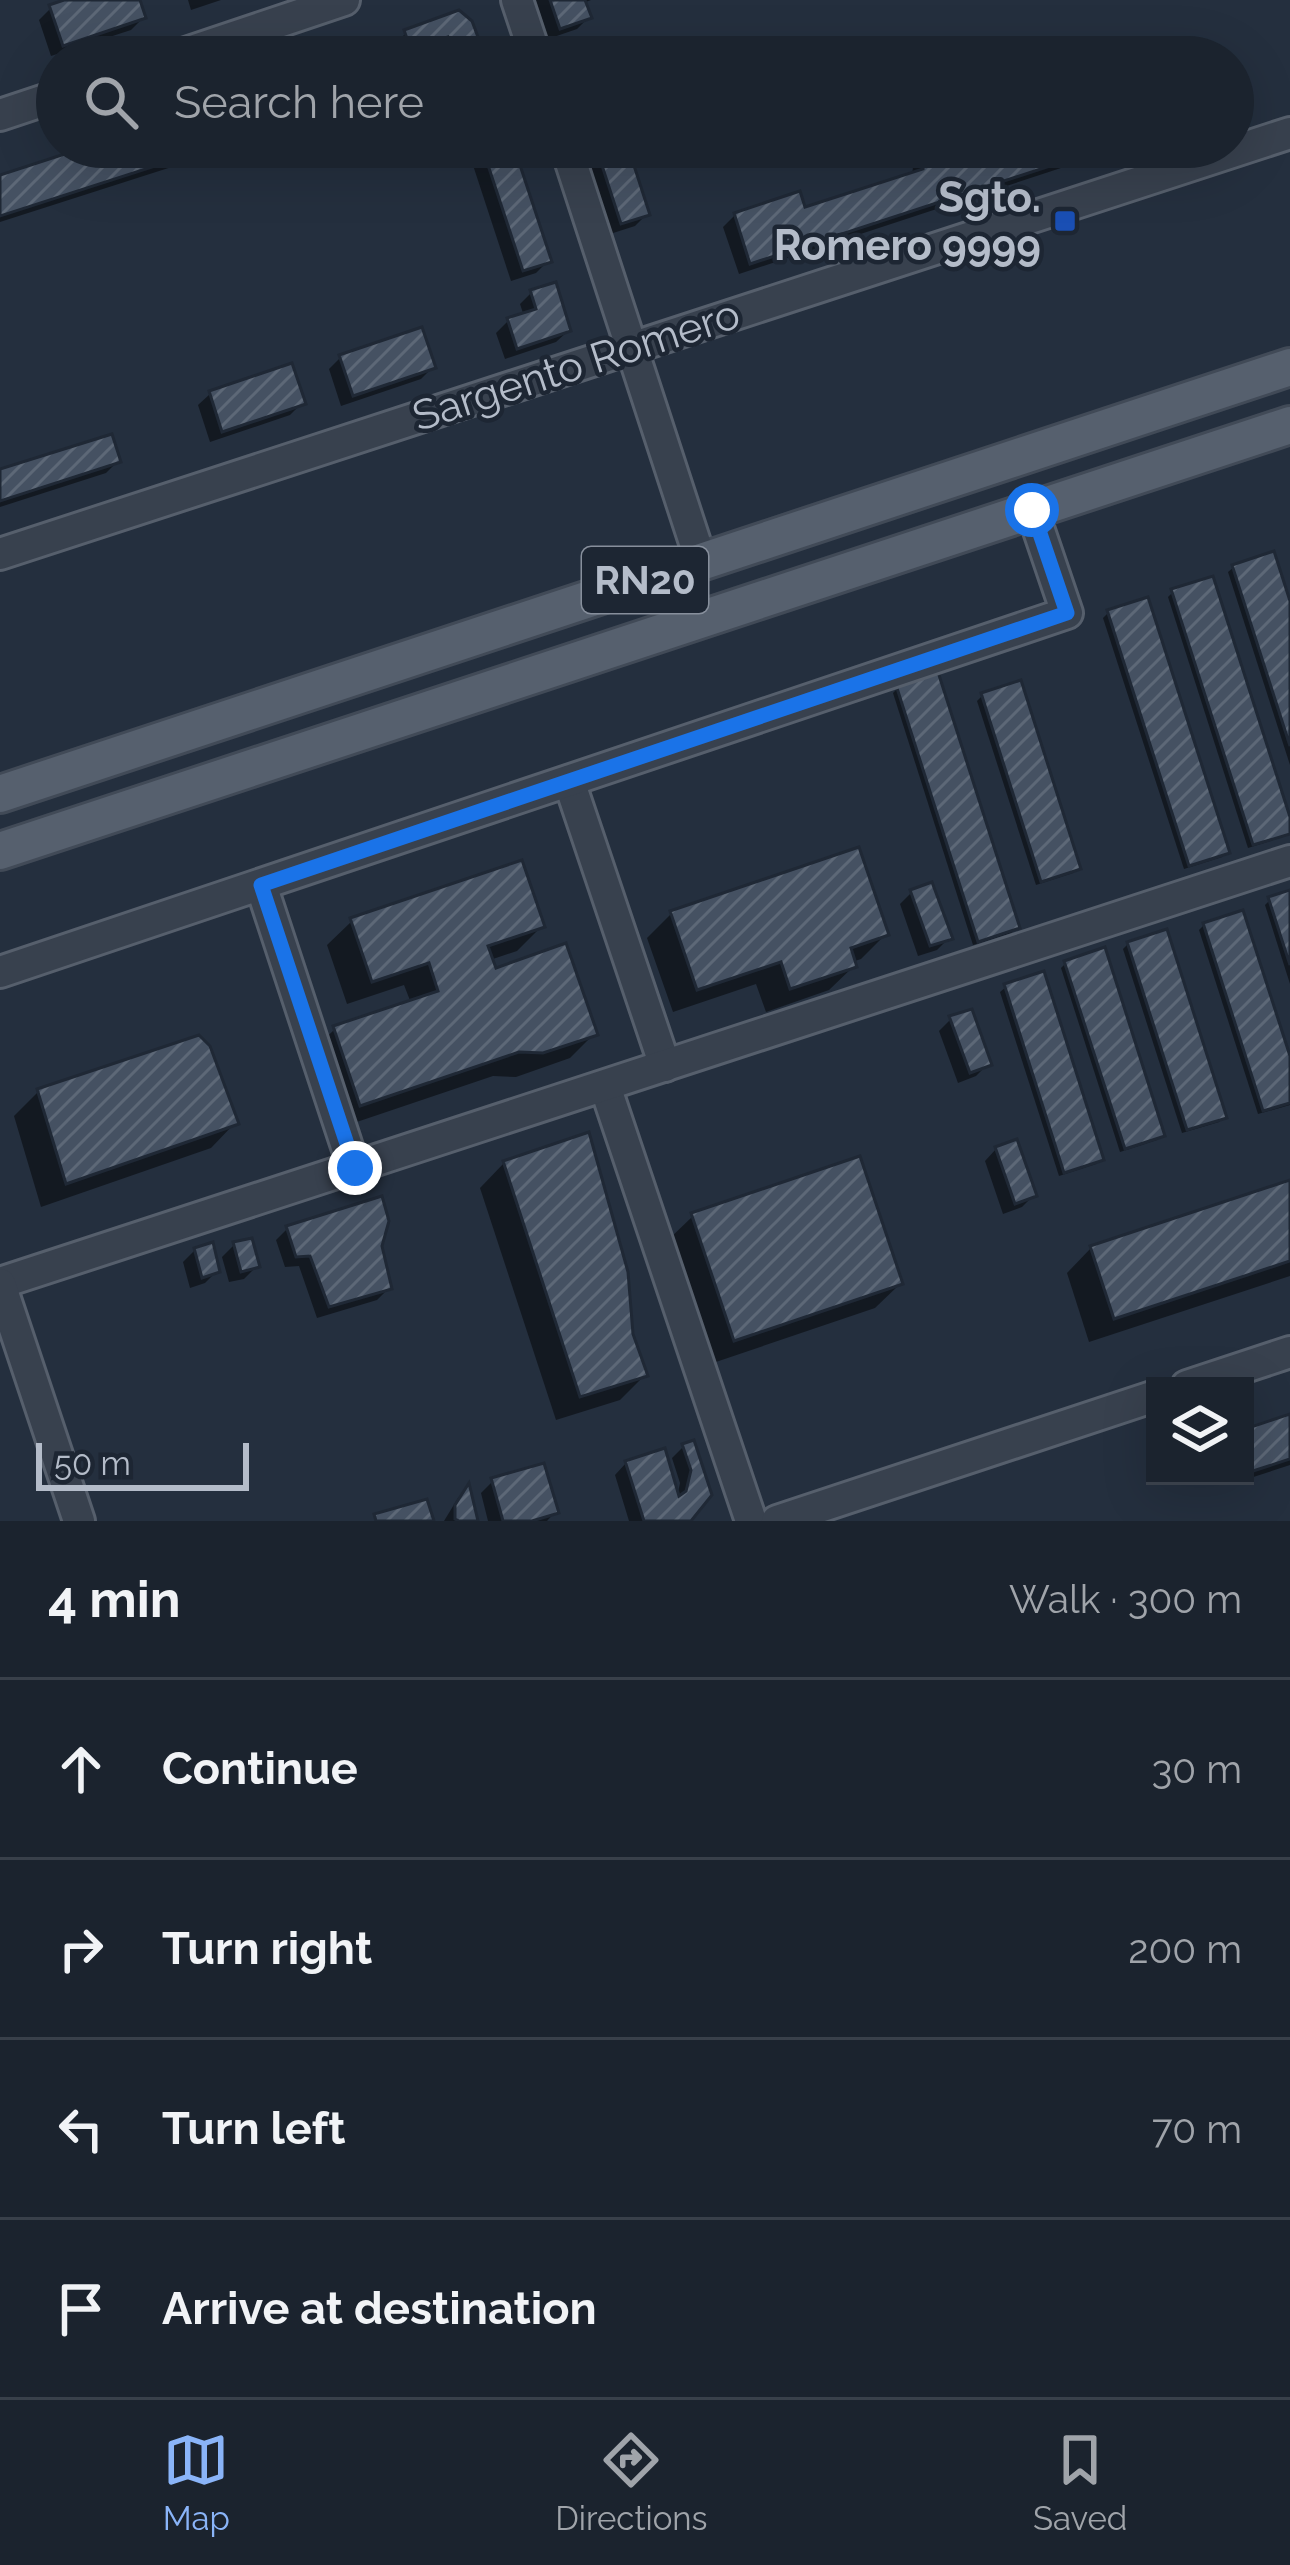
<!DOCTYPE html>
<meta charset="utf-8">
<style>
:root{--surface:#1b232e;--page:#242b36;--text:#f1f3f6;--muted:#a0a4aa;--line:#39404a;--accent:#8ab4f8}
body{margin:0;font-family:Raleway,sans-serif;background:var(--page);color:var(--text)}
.controls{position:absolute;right:36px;bottom:36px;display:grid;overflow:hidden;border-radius:0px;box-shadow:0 12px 48px #0002}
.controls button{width:108px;height:108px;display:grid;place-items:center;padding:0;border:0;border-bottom:3px solid var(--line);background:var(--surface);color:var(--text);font:60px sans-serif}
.scale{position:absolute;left:36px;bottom:30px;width:213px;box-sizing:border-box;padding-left:12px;border:6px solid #b4bcc9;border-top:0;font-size:33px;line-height:42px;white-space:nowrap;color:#b4bcc9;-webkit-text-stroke:9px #1d2633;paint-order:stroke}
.stop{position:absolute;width:36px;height:36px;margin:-27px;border:9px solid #1a73e8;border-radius:50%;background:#fff}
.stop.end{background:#1a73e8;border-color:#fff;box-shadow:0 3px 12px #0008}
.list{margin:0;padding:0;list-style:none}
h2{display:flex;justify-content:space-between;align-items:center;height:156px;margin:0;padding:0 48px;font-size:51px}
h2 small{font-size:39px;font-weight:400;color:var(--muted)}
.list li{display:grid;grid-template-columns:78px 1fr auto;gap:36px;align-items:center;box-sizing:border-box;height:180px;padding:0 48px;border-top:3px solid var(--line)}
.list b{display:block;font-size:45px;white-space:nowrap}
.list em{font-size:39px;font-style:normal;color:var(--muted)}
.icon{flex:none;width:66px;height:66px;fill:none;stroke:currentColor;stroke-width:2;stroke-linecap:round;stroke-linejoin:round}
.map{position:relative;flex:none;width:1290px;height:1521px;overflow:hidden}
.search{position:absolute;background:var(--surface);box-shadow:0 12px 48px #0002;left:36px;right:36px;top:36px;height:132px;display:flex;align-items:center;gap:30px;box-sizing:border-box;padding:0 42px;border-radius:66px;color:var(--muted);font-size:45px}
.sheet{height:876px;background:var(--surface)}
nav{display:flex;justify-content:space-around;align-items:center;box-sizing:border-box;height:168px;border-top:3px solid var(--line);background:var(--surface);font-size:33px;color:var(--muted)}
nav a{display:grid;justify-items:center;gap:6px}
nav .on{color:var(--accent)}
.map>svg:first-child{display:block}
</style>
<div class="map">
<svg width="1290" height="1521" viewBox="0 0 1290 1521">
<defs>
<pattern id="building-hatch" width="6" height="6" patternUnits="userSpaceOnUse" patternTransform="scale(3)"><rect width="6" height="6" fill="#455162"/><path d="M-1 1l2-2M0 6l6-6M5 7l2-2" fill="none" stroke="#5d6877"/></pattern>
</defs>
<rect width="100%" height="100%" fill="#242f3e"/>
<g fill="#0007">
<polygon points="74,0 137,0 143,18 131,30 51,56 39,20 51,8"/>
<polygon points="188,0 221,0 191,10"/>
<polygon points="534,0 591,0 583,3 589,17 577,29 548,39"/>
<polygon points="459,13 481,55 479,57 440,57 436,47 408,57 398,57 394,45 406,33"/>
<polygon points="96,147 234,147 0,222 0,178"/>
<polygon points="467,147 511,147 548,261 536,273 511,281"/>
<polygon points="581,147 625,147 647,214 635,226 610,234"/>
<polygon points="950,147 1125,147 739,274 723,227 735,215 803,211 912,175 913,167 925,155"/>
<polygon points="532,292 568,331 556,342 505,359 496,333 508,321 524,316 520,304"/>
<polygon points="341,357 433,367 421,379 341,406 329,369"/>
<polygon points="210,394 302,403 290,415 210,442 198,405"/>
<polygon points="118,461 106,473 0,507 0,472"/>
<polygon points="1234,567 1290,611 1290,765 1228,572"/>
<polygon points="1173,592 1290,827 1290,833 1286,836 1248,848 1168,597"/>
<polygon points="1108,613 1227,852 1222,857 1184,869 1103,618"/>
<polygon points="898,688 1016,928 1011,933 973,945 893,693"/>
<polygon points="982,696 1078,868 1073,873 1036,885 977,701"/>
<polygon points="912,892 949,938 937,950 918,956 900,904"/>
<polygon points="1290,894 1290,984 1265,905 1270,900"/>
<polygon points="672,913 886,934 861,959 852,962 854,966 829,990 766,1012 756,984 673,1012 647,938"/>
<polygon points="352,921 541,927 517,951 490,960 494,971 594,1034 570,1058 516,1077 493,1076 336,1129 310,1053 335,1029 411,1003 404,985 347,1004 327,945"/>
<polygon points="1204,925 1290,1065 1290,1105 1258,1114 1199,930"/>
<polygon points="1128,944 1224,1117 1219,1122 1182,1133 1123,949"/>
<polygon points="1066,963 1162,1135 1157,1140 1120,1152 1061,968"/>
<polygon points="1006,987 1101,1159 1096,1164 1059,1176 1000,992"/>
<polygon points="951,1019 988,1064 976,1076 958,1083 939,1031"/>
<polygon points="39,1091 235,1123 211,1148 41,1207 14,1116"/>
<polygon points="996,1149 1034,1195 1022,1207 1003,1214 985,1161"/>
<polygon points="504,1163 630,1334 645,1375 620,1400 556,1420 480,1188"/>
<polygon points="1290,1183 1290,1276 1089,1342 1067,1273 1091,1248"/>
<polygon points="693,1216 900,1284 875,1308 710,1364 668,1240"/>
<polygon points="288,1228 379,1246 389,1288 377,1300 317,1318 299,1266 285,1267 276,1240"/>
<polygon points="234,1245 256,1267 244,1279 229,1282 222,1257"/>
<polygon points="195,1250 217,1271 205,1283 190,1288 183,1262"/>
<polygon points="1290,1417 1290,1465 1241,1481 1240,1476 1245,1476 1245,1432"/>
<polygon points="684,1446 709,1494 688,1521 629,1521 615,1475 626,1463 677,1498 680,1483 672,1458"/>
<polygon points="493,1481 555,1512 547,1521 488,1521 481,1493"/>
<polygon points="468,1489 475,1521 444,1521 458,1498"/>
</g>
<g fill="url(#building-hatch)" stroke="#1f2835" stroke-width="3">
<polygon points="64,0 140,0 146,18 63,46 49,5"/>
<polygon points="550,0 585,0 592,18 560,29"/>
<polygon points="459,10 472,21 485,56 455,57 448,37 411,50 404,30"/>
<polygon points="86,147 214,147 0,216 0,175"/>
<polygon points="482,147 514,147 552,262 523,271"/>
<polygon points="596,147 628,147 650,215 621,224"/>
<polygon points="940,147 1108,147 750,264 734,213 800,191 805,207 923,169 924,152"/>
<polygon points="556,282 571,331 517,349 507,318 536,309 530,290"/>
<polygon points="422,327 436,368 353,396 339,355"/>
<polygon points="292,363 306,404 222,432 209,391"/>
<polygon points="112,434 121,462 0,501 0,469"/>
<polygon points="1274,551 1290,601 1290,746 1232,565"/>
<polygon points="1213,576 1290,817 1290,834 1253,845 1171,589"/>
<polygon points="1148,597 1230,853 1189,866 1107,610"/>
<polygon points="938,672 1020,928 978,942 896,685"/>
<polygon points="1021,680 1081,869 1041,882 981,693"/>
<polygon points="859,847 889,935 851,948 857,967 790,989 781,962 697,990 670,911"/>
<polygon points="522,860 545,927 488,946 496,968 566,943 598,1035 543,1053 519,1052 360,1106 333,1026 438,991 429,963 372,982 350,918"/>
<polygon points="932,882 953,939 930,946 910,890"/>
<polygon points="1290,890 1290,965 1268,897"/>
<polygon points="1243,910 1290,1056 1290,1103 1263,1111 1203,923"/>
<polygon points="1167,929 1227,1118 1187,1130 1127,942"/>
<polygon points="1105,947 1165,1136 1125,1149 1064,961"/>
<polygon points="1044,971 1104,1160 1064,1173 1004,984"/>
<polygon points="972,1009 992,1065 970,1073 949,1016"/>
<polygon points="199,1035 210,1046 239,1124 66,1184 37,1089"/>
<polygon points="589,1132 628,1272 633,1334 648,1376 580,1397 503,1161"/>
<polygon points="1017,1139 1037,1196 1015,1204 995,1147"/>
<polygon points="860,1156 903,1284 734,1341 691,1213"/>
<polygon points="1290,1180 1290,1261 1114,1319 1090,1246"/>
<polygon points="382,1196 389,1221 382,1246 392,1289 329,1307 310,1256 296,1257 286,1226"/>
<polygon points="252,1238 260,1267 241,1272 233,1242"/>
<polygon points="213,1242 220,1272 202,1278 194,1248"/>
<polygon points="1290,1414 1290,1459 1253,1471 1245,1446 1245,1429"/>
<polygon points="694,1440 712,1495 691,1521 644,1521 625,1461 665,1448 679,1496 686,1491 691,1470 682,1444"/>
<polygon points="544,1463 559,1513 532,1521 503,1521 491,1478"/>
<polygon points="469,1483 478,1521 459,1521 455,1519 455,1505"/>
<polygon points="427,1499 434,1521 376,1521 374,1514"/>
</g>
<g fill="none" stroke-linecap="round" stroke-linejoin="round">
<defs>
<g id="minor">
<polyline points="517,0 536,57"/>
<polyline points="174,57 344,0"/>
<polyline points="0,115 57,96"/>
<polyline points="566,147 701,561"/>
<polyline points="0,554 1290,133"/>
<polyline points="569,781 665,1066"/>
<polyline points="261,885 354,1168"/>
<polyline points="0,972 1067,613 1032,510"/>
<polyline points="605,1086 751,1521"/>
<polyline points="0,1283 1290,861"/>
<polyline points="0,1284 79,1521"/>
<polyline points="1187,1386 1290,1352"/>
<polyline points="777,1521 1155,1396"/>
</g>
<g id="major">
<polyline points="0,794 1290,367"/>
<polyline points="0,851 1290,425"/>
</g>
</defs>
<use href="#minor" stroke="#565f6c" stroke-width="36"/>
<use href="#major" stroke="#414a57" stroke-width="42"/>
<use href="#minor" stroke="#38414e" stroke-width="30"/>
<use href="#major" stroke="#56606e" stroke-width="36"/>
</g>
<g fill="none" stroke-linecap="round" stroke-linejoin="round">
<polyline stroke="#1a73e8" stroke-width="15" points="355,1168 261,885 1067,613 1032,510"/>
</g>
<rect fill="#1a4fb4" stroke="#1d2633" stroke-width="4.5" x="1053" y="209" width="24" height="24" rx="6"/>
<g text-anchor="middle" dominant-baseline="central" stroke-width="9" stroke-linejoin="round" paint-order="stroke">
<rect fill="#1d2633" stroke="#878f9c" stroke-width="3" x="582" y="547" width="126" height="66" rx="9"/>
<g font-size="39" font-weight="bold" fill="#b4bcc9">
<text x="645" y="580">RN20</text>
</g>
<g font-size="42" font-weight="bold" fill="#b4bcc9" stroke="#1d2633" text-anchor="end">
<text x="1041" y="197">Sgto.<tspan x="1041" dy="48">Romero 9999</tspan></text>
</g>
<g font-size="42" fill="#b4bcc9" stroke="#1d2633">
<text transform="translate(576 365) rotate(-18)">Sargento Romero</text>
</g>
</g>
</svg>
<div class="controls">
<button><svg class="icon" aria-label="layers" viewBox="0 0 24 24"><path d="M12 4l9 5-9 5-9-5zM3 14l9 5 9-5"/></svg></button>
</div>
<div class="scale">50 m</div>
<div class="stop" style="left:1032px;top:510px"></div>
<div class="stop end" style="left:355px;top:1168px"></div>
<div class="search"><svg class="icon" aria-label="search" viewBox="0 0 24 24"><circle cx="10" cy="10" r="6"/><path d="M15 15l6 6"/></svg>Search here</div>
</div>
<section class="sheet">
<h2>4 min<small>Walk · 300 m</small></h2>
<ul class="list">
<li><svg class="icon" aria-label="ahead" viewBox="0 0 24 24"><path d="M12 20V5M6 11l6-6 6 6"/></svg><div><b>Continue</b></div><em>30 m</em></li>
<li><svg class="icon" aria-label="right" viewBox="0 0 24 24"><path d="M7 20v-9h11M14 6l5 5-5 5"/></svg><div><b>Turn right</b></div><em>200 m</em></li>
<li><svg class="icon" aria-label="left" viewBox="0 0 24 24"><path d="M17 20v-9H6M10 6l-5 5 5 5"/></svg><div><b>Turn left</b></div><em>70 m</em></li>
<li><svg class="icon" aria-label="arrive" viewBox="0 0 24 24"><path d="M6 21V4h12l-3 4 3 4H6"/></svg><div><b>Arrive at destination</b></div></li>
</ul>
</section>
<nav>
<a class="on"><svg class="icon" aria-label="map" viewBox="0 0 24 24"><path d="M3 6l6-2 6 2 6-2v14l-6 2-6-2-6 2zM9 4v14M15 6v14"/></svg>Map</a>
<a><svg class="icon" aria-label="directions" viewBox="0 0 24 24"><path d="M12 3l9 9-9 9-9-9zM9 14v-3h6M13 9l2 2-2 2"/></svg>Directions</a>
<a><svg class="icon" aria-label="saved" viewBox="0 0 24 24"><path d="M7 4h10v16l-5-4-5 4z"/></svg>Saved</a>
</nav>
